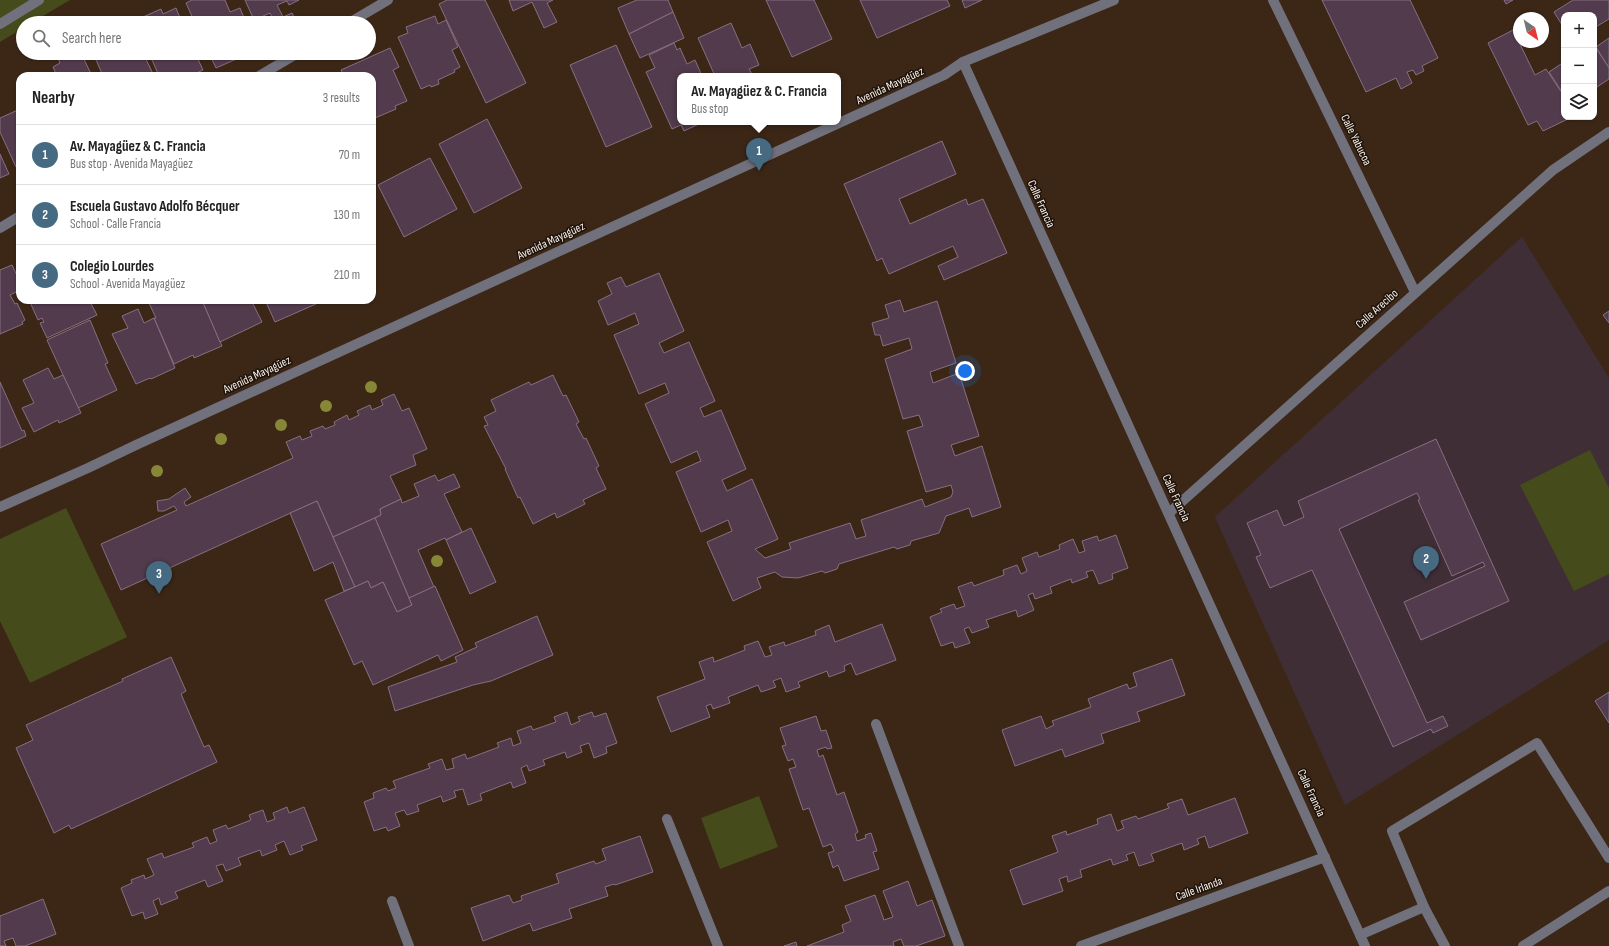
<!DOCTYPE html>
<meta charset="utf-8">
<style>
:root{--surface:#fff;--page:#f2f2f2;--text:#222;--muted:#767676;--line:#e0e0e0;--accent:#466a81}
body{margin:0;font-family:"Sofia Sans Condensed",sans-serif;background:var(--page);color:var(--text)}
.controls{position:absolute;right:12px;top:12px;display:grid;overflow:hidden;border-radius:8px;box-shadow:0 1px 3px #0004}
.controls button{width:36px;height:36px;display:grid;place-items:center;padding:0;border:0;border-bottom:1px solid var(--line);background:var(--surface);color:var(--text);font:20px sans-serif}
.compass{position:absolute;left:1513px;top:12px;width:36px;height:36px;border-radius:50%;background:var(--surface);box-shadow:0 1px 3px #0004;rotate:145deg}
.you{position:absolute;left:965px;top:371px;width:14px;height:14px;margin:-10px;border:3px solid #fff;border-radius:50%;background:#1a73e8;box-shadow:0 0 0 6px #1a73e833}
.badge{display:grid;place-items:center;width:26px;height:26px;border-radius:50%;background:var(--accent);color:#fff;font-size:13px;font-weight:700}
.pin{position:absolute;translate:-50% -33px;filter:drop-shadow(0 1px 2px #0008)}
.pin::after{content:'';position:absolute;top:21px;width:14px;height:12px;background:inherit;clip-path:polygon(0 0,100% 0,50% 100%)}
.popup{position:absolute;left:677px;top:73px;width:164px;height:52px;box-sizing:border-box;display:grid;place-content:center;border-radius:8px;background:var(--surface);filter:drop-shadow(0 1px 3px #0005);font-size:13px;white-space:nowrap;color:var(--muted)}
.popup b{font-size:15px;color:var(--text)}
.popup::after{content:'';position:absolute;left:50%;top:100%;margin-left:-8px;border:8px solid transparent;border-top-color:var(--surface)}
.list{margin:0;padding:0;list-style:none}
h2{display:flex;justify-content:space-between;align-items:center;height:52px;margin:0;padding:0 16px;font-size:17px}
h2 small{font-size:13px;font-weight:400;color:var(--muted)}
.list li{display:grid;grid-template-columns:26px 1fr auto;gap:12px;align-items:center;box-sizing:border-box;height:60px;padding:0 16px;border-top:1px solid var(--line)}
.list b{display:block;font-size:15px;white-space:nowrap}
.list p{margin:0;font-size:13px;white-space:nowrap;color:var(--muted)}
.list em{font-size:13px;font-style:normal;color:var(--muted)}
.icon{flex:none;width:22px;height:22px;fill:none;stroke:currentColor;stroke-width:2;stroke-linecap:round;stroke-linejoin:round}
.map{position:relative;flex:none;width:1609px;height:946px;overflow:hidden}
.search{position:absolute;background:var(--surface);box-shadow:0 1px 3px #0004;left:16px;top:16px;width:360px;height:44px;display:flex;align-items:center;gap:10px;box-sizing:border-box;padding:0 14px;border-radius:22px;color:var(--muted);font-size:15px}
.panel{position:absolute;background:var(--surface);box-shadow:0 1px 3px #0004;left:16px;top:72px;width:360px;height:232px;border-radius:12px}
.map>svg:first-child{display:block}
</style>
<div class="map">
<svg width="1609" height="946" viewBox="0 0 1609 946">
<rect width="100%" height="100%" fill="#3c2717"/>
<polygon fill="#402e37" points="1522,237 1609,378 1609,640 1345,805 1215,517"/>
<g fill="#454b1a">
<polygon points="0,0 70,0 31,23 23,23 23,28 0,42"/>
<polygon points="1590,450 1609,488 1609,574 1574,591 1520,485"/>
<polygon points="66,508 127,637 30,683 0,621 0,539"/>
<polygon points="759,796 778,847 720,869 701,818"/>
</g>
<g fill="#513b4c" stroke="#876f81">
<polygon points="192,0 225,0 230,12 240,8 246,23 195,23 186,3"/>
<polygon points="245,0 299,0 289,5 287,1 277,5 283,17 292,13 297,23 275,23 270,13 254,20"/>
<polygon points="447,0 485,0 526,83 486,103 439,4"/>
<polygon points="509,0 553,0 547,3 557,22 544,28 532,2 513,11"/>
<polygon points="637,0 668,0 673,12 629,34 618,8"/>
<polygon points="766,0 814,0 832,39 792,57"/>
<polygon points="860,0 947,0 950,6 877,38"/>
<polygon points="962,0 982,0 965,8"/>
<polygon points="1322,0 1410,0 1438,58 1422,66 1424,71 1416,75 1413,70 1407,72 1412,83 1401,89 1396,78 1366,92"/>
<polygon points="1504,0 1513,0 1506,4"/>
<polygon points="1573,0 1609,0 1609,19 1594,28 1594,15 1564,15 1564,28 1554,12"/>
<polygon points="176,8 182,23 135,23 134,21 161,9 163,14"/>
<polygon points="673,12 684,38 640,58 629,34"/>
<polygon points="435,16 438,24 446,20 458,47 452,50 460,67 454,70 455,72 438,80 439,84 431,87 430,85 421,89 398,37 408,33 406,27"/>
<polygon points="731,23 742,48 750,44 759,65 749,69 753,76 715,76 698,38"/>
<polygon points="1513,30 1535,75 1546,69 1564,96 1564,117 1572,117 1543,131 1537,121 1528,125 1488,43"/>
<polygon points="1609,38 1609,68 1596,47"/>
<polygon points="674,43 677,50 680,48 687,64 695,60 702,76 680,76 680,122 703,122 684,131 681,125 672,129 646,72 655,68 649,55"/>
<polygon points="616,45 652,127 606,147 570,65"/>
<polygon points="1594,45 1609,68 1609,79 1594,89"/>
<polygon points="390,48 399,67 393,70 407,101 395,106 396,109 375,118 372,112 372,76 344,76 341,70"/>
<polygon points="56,53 81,53 92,76 57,76 53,67 60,63"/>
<polygon points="93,53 143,53 154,76 103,76"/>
<polygon points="149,53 195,53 203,70 192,75 193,76 159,76"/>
<polygon points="209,53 250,53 216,68"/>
<polygon points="1564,62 1564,95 1549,72"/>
<polygon points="20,109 20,165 16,167 0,132 0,118"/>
<polygon points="487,119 522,188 474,213 439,144"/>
<polygon points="942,141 956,174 899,199 910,224 966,199 968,205 983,199 1007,253 944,280 938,266 958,257 953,246 889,274 882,258 877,261 844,184"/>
<polygon points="0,154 9,174 0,178"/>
<polygon points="430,158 457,209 404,237 378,185"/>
<polygon points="12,265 20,282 20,290 10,295 15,304 17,303 25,320 22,322 23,324 0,334 0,270"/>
<polygon points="659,273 684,331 659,343 664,353 689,342 715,401 700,408 704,417 721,410 746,469 722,480 727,491 752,479 778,539 755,549 765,558 791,549 789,543 850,523 856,539 866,536 861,520 922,499 925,507 951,497 953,492 951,485 926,492 907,431 923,426 919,415 903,419 885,359 912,349 909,338 883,346 880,335 875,335 872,323 889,318 885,305 900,300 904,312 937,301 956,363 930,372 933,383 959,373 979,436 951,445 955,456 982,446 1001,507 972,517 969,508 946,516 939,533 911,541 910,545 897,549 894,547 839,564 837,569 825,573 822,571 798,578 782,577 775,572 757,578 761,588 733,601 707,542 732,531 728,520 701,532 676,472 701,461 697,451 671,463 645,404 669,393 665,383 639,394 614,335 639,324 635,313 608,325 598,301 612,294 607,283 621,277 626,287"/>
<polygon points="29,300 89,300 97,315 47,338 40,323 44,322 42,318 38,320"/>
<polygon points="151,300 202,300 222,346 194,358 193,355 174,364 154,318 156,318 148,301"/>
<polygon points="202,300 251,300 262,322 220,342"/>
<polygon points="265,300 314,300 316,304 275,322"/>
<polygon points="138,309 144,323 154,318 175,368 151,379 150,378 136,384 112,334 128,328 122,316"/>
<polygon points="1609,311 1609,323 1603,315"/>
<polygon points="90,320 108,363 105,364 117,390 78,408 47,340"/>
<polygon points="48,368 54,379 63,375 81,413 59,423 58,420 34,432 22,408 34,403 23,380"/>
<polygon points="553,375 563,396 566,395 579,422 576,424 584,439 586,438 599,466 596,468 606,489 583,500 585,504 557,518 555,513 533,524 520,497 518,498 505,469 506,469 484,426 488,425 484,417 496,411 491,400 529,382 531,385"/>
<polygon points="0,382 22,431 24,430 26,436 0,448"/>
<polygon points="394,394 402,411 409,408 427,449 413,455 416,465 390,476 401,499 380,509 381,515 333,537 317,501 121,590 101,544 177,510 174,506 164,511 158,511 157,501 169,499 185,488 191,497 184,502 186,506 293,458 286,442 300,436 302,440 312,436 310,431 323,426 325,429 335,425 334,422 347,415 349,420 359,415 357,411 370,405 372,410 383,405 381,400"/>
<polygon points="1436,439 1509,601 1421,640 1404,602 1485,566 1483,562 1452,576 1418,500 1420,499 1417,493 1339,529 1427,723 1443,716 1448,726 1433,733 1431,729 1393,747 1312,570 1270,588 1256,557 1261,555 1247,523 1277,510 1284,526 1304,517 1298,501"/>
<polygon points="454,474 460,487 444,494 462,532 446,540 445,538 418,550 434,587 409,598 375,518 381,515 380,509 401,499 402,503 419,496 414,484 435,475 438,481"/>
<polygon points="317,501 355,587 344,591 333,562 314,571 290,513"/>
<polygon points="375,518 412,605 397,612 383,582 371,588 368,581 355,587 333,537"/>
<polygon points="471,528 496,582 470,594 446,540"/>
<polygon points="1116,535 1128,568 1112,574 1113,579 1099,584 1093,570 1086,572 1088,577 1072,583 1071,579 1050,587 1052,593 1035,599 1033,593 1028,595 1034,610 1018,617 1016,610 986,620 989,627 972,633 969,627 964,629 970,643 955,648 953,642 941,646 930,617 942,612 940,609 954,604 956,609 965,606 958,587 972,582 974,586 1004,575 1003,570 1017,565 1021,574 1027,571 1022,558 1037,552 1039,557 1060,549 1059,545 1073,539 1079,553 1085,551 1082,541 1097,536 1099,541"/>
<polygon points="368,581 371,588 383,582 397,612 412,605 409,598 435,586 463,650 441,661 438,655 373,685 362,661 354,665 325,600"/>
<polygon points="537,616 553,655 491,681 473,685 395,711 388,687 457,662 455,657 477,647 475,643"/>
<polygon points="882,624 896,660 856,675 851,663 844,666 845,671 829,677 827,671 798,682 800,687 786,692 781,678 773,681 776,687 761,692 758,685 728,697 730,703 713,709 711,704 706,706 710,717 671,732 657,697 705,679 699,662 713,657 714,662 745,650 744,646 758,641 765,657 772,655 769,647 784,642 785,646 816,635 815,631 829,625 835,642"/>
<polygon points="171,657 186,691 181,694 204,747 209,745 217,762 71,829 69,825 54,833 16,748 33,740 26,725 123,681 122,679"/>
<polygon points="1172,659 1185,695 1137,712 1140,721 1101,734 1104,743 1065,757 1062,749 1015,766 1002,730 1041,716 1046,729 1054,725 1052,721 1091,707 1088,699 1127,684 1129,689 1137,686 1133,673"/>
<polygon points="1609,692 1609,723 1595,701"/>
<polygon points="567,712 571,725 580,721 578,717 592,712 594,717 606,713 617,743 606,747 607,753 594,758 589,743 580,746 582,752 567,758 565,752 543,760 545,765 529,771 527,765 521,768 526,783 513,788 511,782 480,794 482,800 468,805 463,789 454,791 456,797 443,802 441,796 417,805 419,811 407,815 404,810 395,813 400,826 388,831 386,827 374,831 364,802 374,798 373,793 386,788 388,791 396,788 393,781 430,768 428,764 442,759 446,770 454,768 452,759 465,754 467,759 499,747 497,743 511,738 513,746 521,743 517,731 531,726 533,730 556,722 554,717"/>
<polygon points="816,716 821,731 826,730 832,748 827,749 826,747 817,750 819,757 823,755 837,795 844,792 858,832 855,834 857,841 866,838 865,835 871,833 877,851 873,852 879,869 844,881 838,865 833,868 828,853 834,851 831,844 823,847 809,808 803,810 789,769 796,767 793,759 788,761 782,746 786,745 780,728"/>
<polygon points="1235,798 1248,833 1209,848 1205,836 1197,839 1199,844 1184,850 1182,843 1151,854 1154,861 1139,866 1134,852 1126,855 1128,860 1113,865 1111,859 1080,870 1082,877 1068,882 1067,876 1059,879 1063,891 1023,905 1010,870 1058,852 1052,836 1066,831 1067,835 1098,824 1097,819 1111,814 1117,831 1124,828 1121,821 1136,816 1138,819 1169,808 1167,804 1182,799 1188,815"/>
<polygon points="287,807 289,813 304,807 317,840 301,846 303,850 290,855 284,841 275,845 277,850 262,856 260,850 238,858 241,865 226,871 223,864 216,866 223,881 208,887 205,880 175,892 178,898 161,905 159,898 153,901 158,914 145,919 143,912 132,916 121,888 132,883 131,880 144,875 145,879 154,875 147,859 162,853 164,858 194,847 192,843 207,837 210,844 217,841 213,830 226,825 228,829 251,820 249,815 263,810 267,822 275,819 273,813"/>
<polygon points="640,836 653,872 615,885 614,884 605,887 608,896 569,909 572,918 533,931 530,923 483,941 471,908 509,895 513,903 522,900 521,896 559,883 556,874 594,861 596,864 606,860 602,849"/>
<polygon points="908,881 917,906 932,900 945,936 916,946 904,946 901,939 893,942 894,946 807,946 844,932 842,925 851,921 845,906 875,895 884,920 893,917 883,891"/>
<polygon points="43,899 56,934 25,946 16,946 13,938 4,941 6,946 0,946 0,916"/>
<polygon points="796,942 797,946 784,946"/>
</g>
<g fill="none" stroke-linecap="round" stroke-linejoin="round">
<g stroke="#71717d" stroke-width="10">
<polyline points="0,24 39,0"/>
<polyline points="1360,935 1424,907"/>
<polyline points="1445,946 1424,907 1392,831 1537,743 1609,858"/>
<polyline points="1523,946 1609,891"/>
</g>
<g stroke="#71717d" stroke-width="10">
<polyline points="1273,0 1415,292"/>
<polyline points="349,23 388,0"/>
<polyline points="963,62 1365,946"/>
<polyline points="259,76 298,53"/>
<polyline points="0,228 20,216"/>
<polyline points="1169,513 1553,170 1609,132"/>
<polyline points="876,724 959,946"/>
<polyline points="667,819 718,946"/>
<polyline points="392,901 409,946"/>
<polyline points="1081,946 1325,857"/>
</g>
<polyline stroke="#71717d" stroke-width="10" points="0,507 88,468 136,445 944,75 963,62 1114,0"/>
</g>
<g fill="#878738">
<circle cx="371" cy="387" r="6"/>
<circle cx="326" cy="406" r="6"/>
<circle cx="281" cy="425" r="6"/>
<circle cx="221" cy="439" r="6"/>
<circle cx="157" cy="471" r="6"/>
<circle cx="437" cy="561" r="6"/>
</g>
<g text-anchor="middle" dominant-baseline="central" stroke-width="3" stroke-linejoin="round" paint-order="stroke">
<g font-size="12" fill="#fbeee4" stroke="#1c130c">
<text transform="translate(890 86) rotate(-25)">Avenida Mayagüez</text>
<text transform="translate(1356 140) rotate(64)">Calle Yabucoa</text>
<text transform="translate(1041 204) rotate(66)">Calle Francia</text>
<text transform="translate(551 241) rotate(-25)">Avenida Mayagüez</text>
<text transform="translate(1377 309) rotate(-42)">Calle Arecibo</text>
<text transform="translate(257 375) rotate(-25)">Avenida Mayagüez</text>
<text transform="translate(1176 498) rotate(65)">Calle Francia</text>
<text transform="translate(1311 793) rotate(65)">Calle Francia</text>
<text transform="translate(1199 889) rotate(-20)">Calle Irlanda</text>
</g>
</g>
</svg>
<div class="controls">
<button>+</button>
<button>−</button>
<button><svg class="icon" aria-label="layers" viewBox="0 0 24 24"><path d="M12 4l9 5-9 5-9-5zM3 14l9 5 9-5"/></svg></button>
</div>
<svg class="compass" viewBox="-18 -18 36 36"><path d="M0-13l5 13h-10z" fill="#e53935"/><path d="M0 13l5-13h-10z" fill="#767676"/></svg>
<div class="you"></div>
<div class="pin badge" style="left:759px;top:171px">1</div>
<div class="popup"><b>Av. Mayagüez &amp; C. Francia</b>Bus stop</div>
<div class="pin badge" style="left:1426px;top:579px">2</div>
<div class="pin badge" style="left:159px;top:594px">3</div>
<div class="search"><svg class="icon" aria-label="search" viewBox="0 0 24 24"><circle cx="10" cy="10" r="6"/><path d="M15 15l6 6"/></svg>Search here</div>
<section class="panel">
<h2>Nearby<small>3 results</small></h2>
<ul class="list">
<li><span class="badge">1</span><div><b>Av. Mayagüez &amp; C. Francia</b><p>Bus stop · Avenida Mayagüez</p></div><em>70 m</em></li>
<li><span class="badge">2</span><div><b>Escuela Gustavo Adolfo Bécquer</b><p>School · Calle Francia</p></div><em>130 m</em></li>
<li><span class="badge">3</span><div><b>Colegio Lourdes</b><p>School · Avenida Mayagüez</p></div><em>210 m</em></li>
</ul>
</section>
</div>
